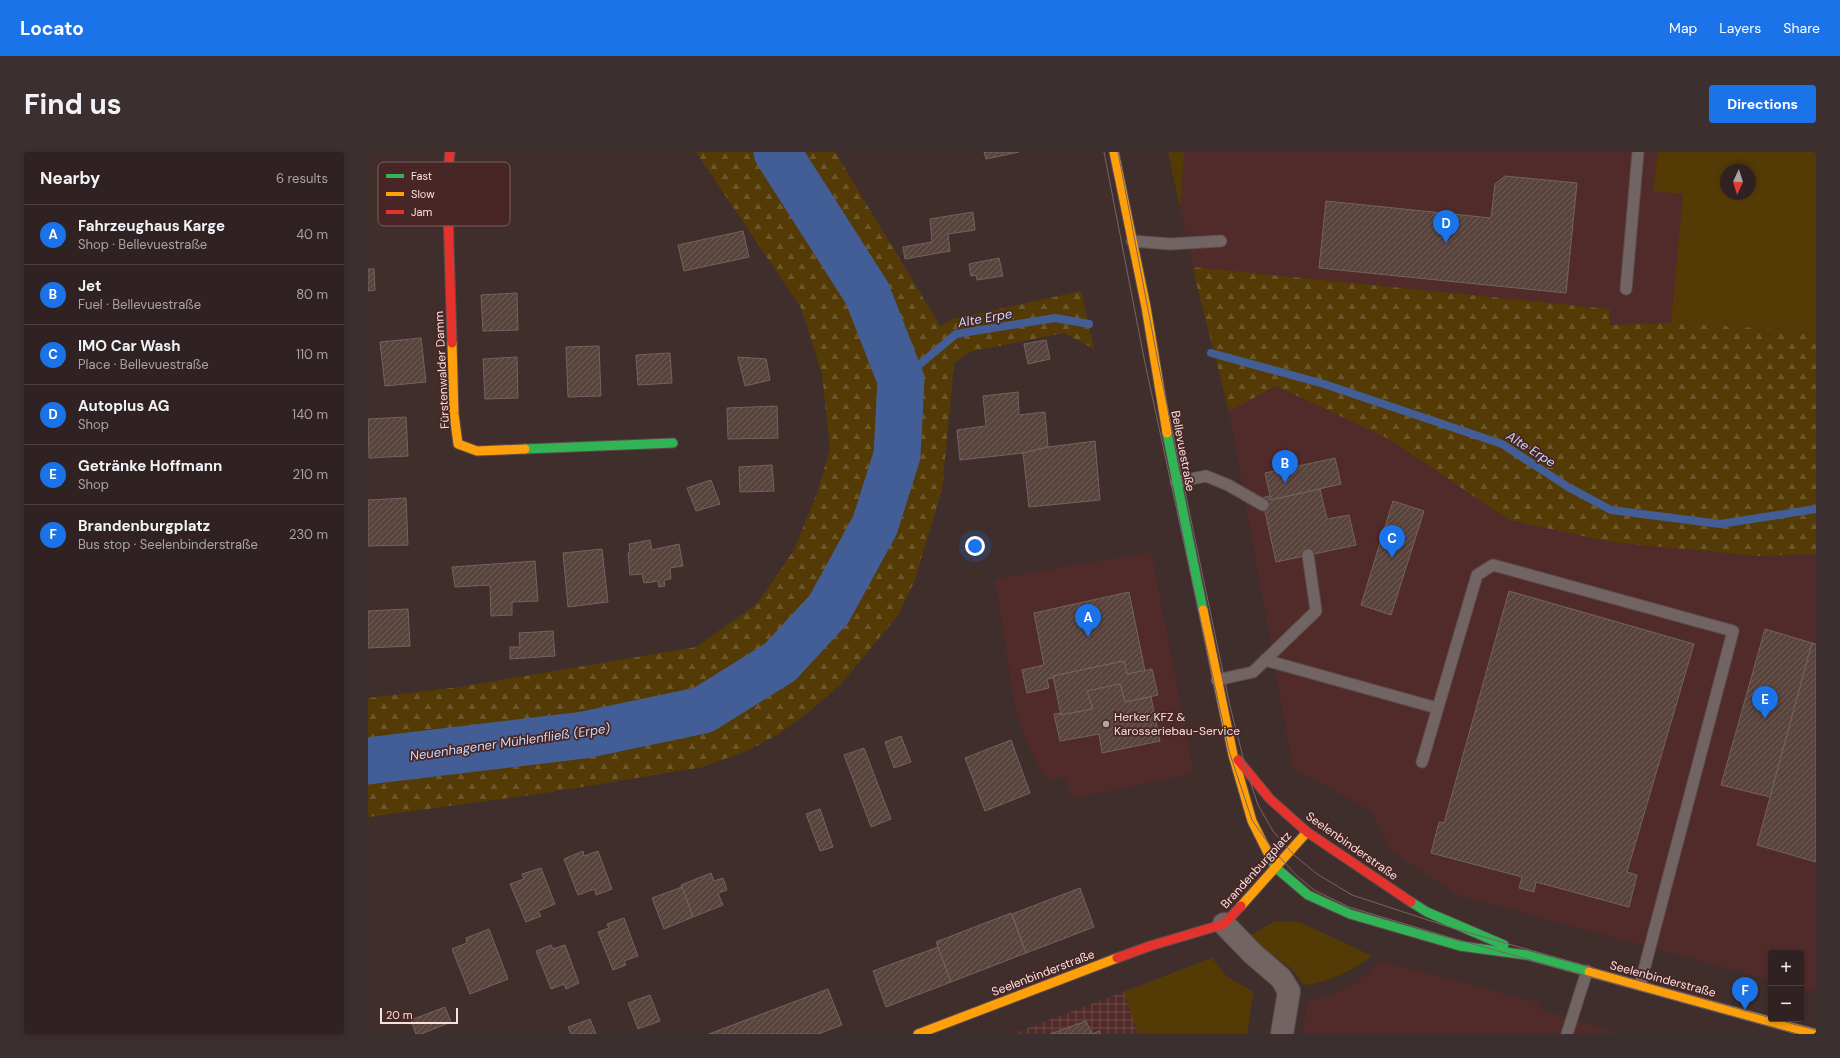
<!DOCTYPE html>
<meta charset="utf-8">
<style>
:root{--surface:#302222;--page:#3c2f2f;--text:#f1f3f6;--muted:#a8a4a5;--line:#4b3f40;--accent:#1a73e8}
body{margin:0;font-family:"DM Sans",sans-serif;background:var(--page);color:var(--text)}
.controls{position:absolute;right:12px;bottom:12px;display:grid;overflow:hidden;border-radius:4px;box-shadow:0 2px 6px #0003}
.controls button{width:36px;height:36px;display:grid;place-items:center;padding:0;border:0;border-bottom:1px solid var(--line);background:var(--surface);color:var(--text);font:20px sans-serif}
.compass{position:absolute;left:1352px;top:12px;width:36px;height:36px;border-radius:50%;background:var(--surface);box-shadow:0 2px 6px #0003;rotate:184deg}
.scale{position:absolute;left:12px;bottom:10px;width:78px;box-sizing:border-box;padding-left:4px;border:2px solid #f8e0df;border-top:0;font-size:11px;line-height:14px;white-space:nowrap;color:#f8e0df;-webkit-text-stroke:3px #482625;paint-order:stroke}
.you{position:absolute;left:607px;top:394px;width:14px;height:14px;margin:-10px;border:3px solid #fff;border-radius:50%;background:#1a73e8;box-shadow:0 0 0 6px #1a73e833}
.badge{display:grid;place-items:center;width:26px;height:26px;border-radius:50%;background:var(--accent);color:#fff;font-size:13px;font-weight:700}
.pin{position:absolute;translate:-50% -33px;filter:drop-shadow(0 1px 2px #0008)}
.pin::after{content:'';position:absolute;top:21px;width:14px;height:12px;background:inherit;clip-path:polygon(0 0,100% 0,50% 100%)}
.list{margin:0;padding:0;list-style:none}
h2{display:flex;justify-content:space-between;align-items:center;height:52px;margin:0;padding:0 16px;font-size:17px}
h2 small{font-size:13px;font-weight:400;color:var(--muted)}
.list li{display:grid;grid-template-columns:26px 1fr auto;gap:12px;align-items:center;box-sizing:border-box;height:60px;padding:0 16px;border-top:1px solid var(--line)}
.list b{display:block;font-size:15px;white-space:nowrap}
.list p{margin:0;font-size:13px;white-space:nowrap;color:var(--muted)}
.list em{font-size:13px;font-style:normal;color:var(--muted)}
.map{position:relative;flex:none;width:1448px;height:882px;overflow:hidden;border-radius:4px}
header{display:flex;align-items:center;gap:24px;box-sizing:border-box;height:56px;padding:0 20px;background:var(--accent);color:#fff}
header strong{font-size:19px}
nav{display:flex;gap:22px;margin-inline-start:auto;font-size:14px}
.intro{display:flex;align-items:center;justify-content:space-between;box-sizing:border-box;height:96px;padding:0 24px}
h1{margin:0;font-size:28px}
.button{padding:10px 18px;border-radius:4px;background:var(--accent);color:#fff;font-size:14px;font-weight:700}
main{display:flex;gap:24px;padding:0 24px}
aside{flex:1;background:var(--surface);border-radius:4px;box-shadow:0 2px 6px #0003}
.map>svg:first-child{display:block}
</style>
<header>
<strong>Locato</strong>
<nav><a>Map</a><a>Layers</a><a>Share</a></nav>
</header>
<div class="intro"><h1>Find us</h1><a class="button">Directions</a></div>
<main>
<aside>
<h2>Nearby<small>6 results</small></h2>
<ul class="list">
<li><span class="badge">A</span><div><b>Fahrzeughaus Karge</b><p>Shop · Bellevuestraße</p></div><em>40 m</em></li>
<li><span class="badge">B</span><div><b>Jet</b><p>Fuel · Bellevuestraße</p></div><em>80 m</em></li>
<li><span class="badge">C</span><div><b>IMO Car Wash</b><p>Place · Bellevuestraße</p></div><em>110 m</em></li>
<li><span class="badge">D</span><div><b>Autoplus AG</b><p>Shop</p></div><em>140 m</em></li>
<li><span class="badge">E</span><div><b>Getränke Hoffmann</b><p>Shop</p></div><em>210 m</em></li>
<li><span class="badge">F</span><div><b>Brandenburgplatz</b><p>Bus stop · Seelenbinderstraße</p></div><em>230 m</em></li>
</ul>
</aside>
<div class="map">
<svg width="1448" height="882" viewBox="0 0 1448 882">
<defs>
<pattern id="industrial-grid" width="8" height="8" patternUnits="userSpaceOnUse"><rect width="8" height="8" fill="#512b2a"/><path d="M0 4h8M4 0v8" fill="none" stroke="#6b4948"/></pattern>
<pattern id="forest-firs" width="22" height="20" patternUnits="userSpaceOnUse"><rect width="22" height="20" fill="#543b06"/><path d="M5 1l3.5 6h-7zM16 11l3.5 6h-7z" fill="#6d572a"/></pattern>
<pattern id="building-hatch" width="6" height="6" patternUnits="userSpaceOnUse"><rect width="6" height="6" fill="#59433d"/><path d="M-1 1l2-2M0 6l6-6M5 7l2-2" fill="none" stroke="#725e59"/></pattern>
</defs>
<rect width="100%" height="100%" fill="#402e2d"/>
<g fill="#512b2a">
<polygon points="800,0 1290,0 1285,39 1315,42 1303,171 1241,173 1242,157 825,115"/>
<polygon points="908,234 1021,287 1141,368 1242,390 1391,404 1448,402 1448,840 1433,836 1433,801 1403,801 1403,828 1090,743 1025,701 1003,659 925,616 861,259"/>
<polygon points="783,400 826,621 704,647 698,624 681,629 669,612 657,586 648,559 627,427"/>
<polygon points="1012,809 1172,851 1171,857 1253,882 935,882 939,849 963,843 980,836 992,828"/>
</g>
<polygon fill="url(#industrial-grid)" points="844,806 858,824 885,840 879,882 645,882"/>
<g fill="#543b06" fill-rule="evenodd">
<polygon points="800,0 816,0 812,56"/>
<path d="M 1290,0 L 1448,0 L 1448,182 L 1408,177 L 1303,171 L 1315,42 L 1285,39 ZM 1358,18 L 1382,18 L 1382,42 L 1358,42 Z"/>
<path d="M 907,769 L 932,770 L 1004,804 C 984,818 961,831 936,833 L 924,817 L 886,790 L 883,783 Z"/>
<polygon points="844,806 858,824 885,840 879,882 770,882 756,840"/>
</g>
<g fill="url(#forest-firs)">
<polygon points="328,0 467,0 572,174 585,167 713,139 726,197 696,181 601,200 586,212 574,338 546,430 530,463 473,532 441,560 409,583 381,598 335,615 177,641 0,665 0,546 91,535 328,495 390,451 426,398 449,341 462,297 454,222 433,156"/>
<polygon points="825,115 1242,157 1241,173 1303,171 1408,177 1448,182 1448,402 1391,404 1242,390 1141,368 1021,287 908,234 861,259 828,130"/>
</g>
<g fill="none" stroke-linecap="round" stroke-linejoin="round">
<g stroke="#435e96" stroke-width="8">
<polyline points="843,201 956,232 1134,292 1200,335 1243,358 1352,372 1448,357"/>
<polyline points="533,228 588,182 687,166 721,172"/>
</g>
<polyline stroke="#435e96" stroke-width="47" points="0,609 216,583 335,558 412,510 461,457 507,373 529,303 533,228 499,141 409,0"/>
</g>
<g fill="url(#building-hatch)" stroke="#736360">
<polygon points="616,0 651,0 618,7"/>
<polygon points="1137,24 1209,31 1198,141 951,116 958,49 1123,66 1127,32"/>
<polygon points="605,60 607,78 580,82 582,99 537,107 535,95 564,90 562,67"/>
<polygon points="375,79 381,105 316,119 310,93"/>
<polygon points="631,106 635,124 609,128 608,123 603,124 601,112"/>
<polygon points="0,117 6,117 7,138 0,139"/>
<polygon points="149,141 150,178 115,179 113,143"/>
<polygon points="53,186 58,230 17,234 12,190"/>
<polygon points="678,188 682,207 660,212 656,192"/>
<polygon points="231,194 233,244 200,245 198,195"/>
<polygon points="302,201 304,231 270,233 268,203"/>
<polygon points="149,205 150,246 117,247 115,207"/>
<polygon points="370,205 398,207 402,228 377,234"/>
<polygon points="650,240 651,263 677,260 680,295 655,301 592,308 589,278 618,274 615,244"/>
<polygon points="409,254 410,286 360,287 359,256"/>
<polygon points="38,265 40,304 1,306 0,267"/>
<polygon points="727,289 732,348 661,355 655,301 680,295"/>
<polygon points="967,306 973,332 903,348 897,321"/>
<polygon points="404,313 406,339 372,340 371,315"/>
<polygon points="343,328 352,352 328,359 319,336"/>
<polygon points="952,337 959,367 981,363 988,393 908,410 894,346 902,344 903,348"/>
<polygon points="38,346 40,393 0,394 0,348"/>
<polygon points="1025,349 1056,359 1023,463 993,453"/>
<polygon points="282,388 284,398 311,392 315,414 302,416 303,427 296,428 297,434 291,435 290,429 276,431 274,422 262,423 260,401 262,401 261,392"/>
<polygon points="234,397 240,450 200,455 195,401"/>
<polygon points="167,409 170,449 144,450 144,463 123,464 122,433 87,435 84,415"/>
<polygon points="1141,439 1326,492 1259,720 1269,723 1261,755 1168,730 1166,740 1151,736 1154,725 1063,701 1071,670 1076,671"/>
<polygon points="761,440 777,519 759,522 756,509 685,524 685,526 679,527 681,536 659,541 654,518 676,513 666,461"/>
<polygon points="40,457 42,494 0,496 0,459"/>
<polygon points="1397,477 1444,491 1402,645 1353,633"/>
<polygon points="185,479 187,504 142,507 142,495 152,495 151,481"/>
<polygon points="1444,491 1448,492 1448,710 1389,693"/>
<polygon points="756,509 759,522 784,517 790,543 757,550 752,532 719,539 725,557 693,563 685,524"/>
<polygon points="752,532 757,550 783,545 792,589 734,601 731,582 692,589 686,562 693,561 693,563 725,557 719,539"/>
<polygon points="533,584 543,610 526,616 517,590"/>
<polygon points="643,588 662,641 617,659 597,606"/>
<polygon points="496,596 523,667 503,675 476,603"/>
<polygon points="452,657 465,695 452,699 438,662"/>
<polygon points="215,699 216,704 230,699 244,737 228,743 227,737 210,743 196,707"/>
<polygon points="173,716 187,752 170,759 173,764 158,770 142,732 156,727 154,722"/>
<polygon points="343,721 346,729 355,726 359,738 350,741 355,753 325,765 313,733"/>
<polygon points="314,735 325,765 296,777 284,746"/>
<polygon points="712,736 726,775 658,801 644,762"/>
<polygon points="643,761 658,801 583,830 568,790"/>
<polygon points="256,766 270,804 256,809 258,813 245,818 230,780 241,776 239,772"/>
<polygon points="121,777 140,827 102,842 84,797 99,791 98,786"/>
<polygon points="183,793 185,797 197,793 211,831 198,837 196,832 183,837 168,799"/>
<polygon points="570,795 583,830 518,855 505,819"/>
<polygon points="460,837 474,873 450,882 341,882"/>
<polygon points="282,843 292,869 270,877 260,851"/>
<polygon points="77,855 83,870 53,882 48,882 43,868"/>
<polygon points="222,867 228,882 203,882 200,875"/>
<polygon points="718,869 724,882 731,879 732,882 682,882"/>
</g>
<g fill="none" stroke-linecap="round" stroke-linejoin="round">
<defs>
<g id="lane">
<polyline points="764,89 802,92 853,89"/>
<polyline points="1258,137 1270,0"/>
<polyline points="808,330 838,324 860,333 895,353"/>
<polyline points="897,508 1069,556"/>
<polyline points="849,528 885,520 948,459 940,403"/>
<polyline points="1054,610 1109,423 1125,413 1365,479 1272,833"/>
<polyline points="1199,882 1219,819"/>
</g>
<polyline id="street" points="856,772 885,802 913,826 921,839 914,882"/>
<g id="fast">
<polyline points="799,281 835,458"/>
<polyline points="157,297 305,291"/>
<polyline points="901,703 907,715 940,743 982,762 1092,794 1159,803 1221,820"/>
<polyline points="1043,750 1059,760 1136,793"/>
</g>
<g id="slow">
<polyline points="746,0 778,155 799,281"/>
<polyline points="84,191 86,262 90,292 109,299 157,297"/>
<polyline points="835,458 865,603 884,669 901,703"/>
<polyline points="873,754 939,680"/>
<polyline points="1221,820 1448,882"/>
<polyline points="550,882 749,806"/>
</g>
<g id="jam">
<polyline points="82,0 79,26 84,191"/>
<polyline points="870,608 902,647 939,680 1043,750"/>
<polyline points="749,806 782,794 856,772 873,754"/>
</g>
</defs>
<use href="#lane" stroke="#5c4c4b" stroke-width="13"/>
<use href="#street" stroke="#5c4c4b" stroke-width="24"/>
<use href="#fast" stroke="#5c4c4b" stroke-width="11"/>
<use href="#slow" stroke="#5c4c4b" stroke-width="11"/>
<use href="#jam" stroke="#5c4c4b" stroke-width="11"/>
<use href="#lane" stroke="#726463" stroke-width="11"/>
<use href="#street" stroke="#726463" stroke-width="22"/>
<use href="#fast" stroke="#30b455" stroke-width="9"/>
<use href="#slow" stroke="#ff9f0a" stroke-width="9"/>
<use href="#jam" stroke="#e5322d" stroke-width="9"/>
<g stroke="#746564" stroke-width="1">
<polyline points="736,0 777,211 861,599 884,668 905,698 928,723 946,738 981,755 1080,785 1428,882"/>
<polyline points="750,0 791,215 862,554 878,617 890,653 905,679 926,703 949,722 984,743 1084,776 1403,866"/>
<polyline points="1407,867 1448,878"/>
</g>
</g>
<circle fill="#b8a2a1" stroke="#482625" stroke-width="1.5" cx="738" cy="572" r="4"/>
<g text-anchor="middle" dominant-baseline="central" stroke-width="3.5" stroke-linejoin="round" paint-order="stroke">
<g font-size="12" fill="#f8e0df" stroke="#482625">
<text transform="translate(74 218) rotate(-93)">Fürstenwalder Damm</text>
<text transform="translate(815 299) rotate(79)">Bellevuestraße</text>
<text transform="translate(984 694) rotate(35)">Seelenbinderstraße</text>
<text transform="translate(888 718) rotate(-48)">Brandenburgplatz</text>
<text transform="translate(675 821) rotate(-21)">Seelenbinderstraße</text>
<text transform="translate(1295 827) rotate(15)">Seelenbinderstraße</text>
</g>
<g font-size="12" fill="#f8e0df" stroke="#482625" text-anchor="start">
<text x="746" y="565">Herker KFZ &amp;<tspan x="746" dy="14">Karosseriebau-Service</tspan></text>
</g>
<g font-size="13" font-style="italic" fill="#c6dafd" stroke="#482625">
<text transform="translate(617 166) rotate(-10)">Alte Erpe</text>
<text transform="translate(1163 297) rotate(32)">Alte Erpe</text>
<text transform="translate(142 590) rotate(-8)">Neuenhagener Mühlenfließ (Erpe)</text>
</g>
</g>
<rect x="10" y="10" width="132" height="64" rx="6" fill="#482625" stroke="#7d5e5d" stroke-width="1"/>
<rect x="18" y="22" width="18" height="4" fill="#30b455"/>
<rect x="18" y="40" width="18" height="4" fill="#ff9f0a"/>
<rect x="18" y="58" width="18" height="4" fill="#e5322d"/>
<g font-size="11" fill="#f8e0df">
<text x="43" y="28">Fast</text>
<text x="43" y="46">Slow</text>
<text x="43" y="64">Jam</text>
</g>
</svg>
<div class="controls">
<button>+</button>
<button>−</button>
</div>
<svg class="compass" viewBox="-18 -18 36 36"><path d="M0-13l5 13h-10z" fill="#e53935"/><path d="M0 13l5-13h-10z" fill="#a8a4a5"/></svg>
<div class="scale">20 m</div>
<div class="you"></div>
<div class="pin badge" style="left:720px;top:485px">A</div>
<div class="pin badge" style="left:917px;top:331px">B</div>
<div class="pin badge" style="left:1024px;top:406px">C</div>
<div class="pin badge" style="left:1078px;top:91px">D</div>
<div class="pin badge" style="left:1397px;top:567px">E</div>
<div class="pin badge" style="left:1377px;top:858px">F</div>
</div>
</main>
